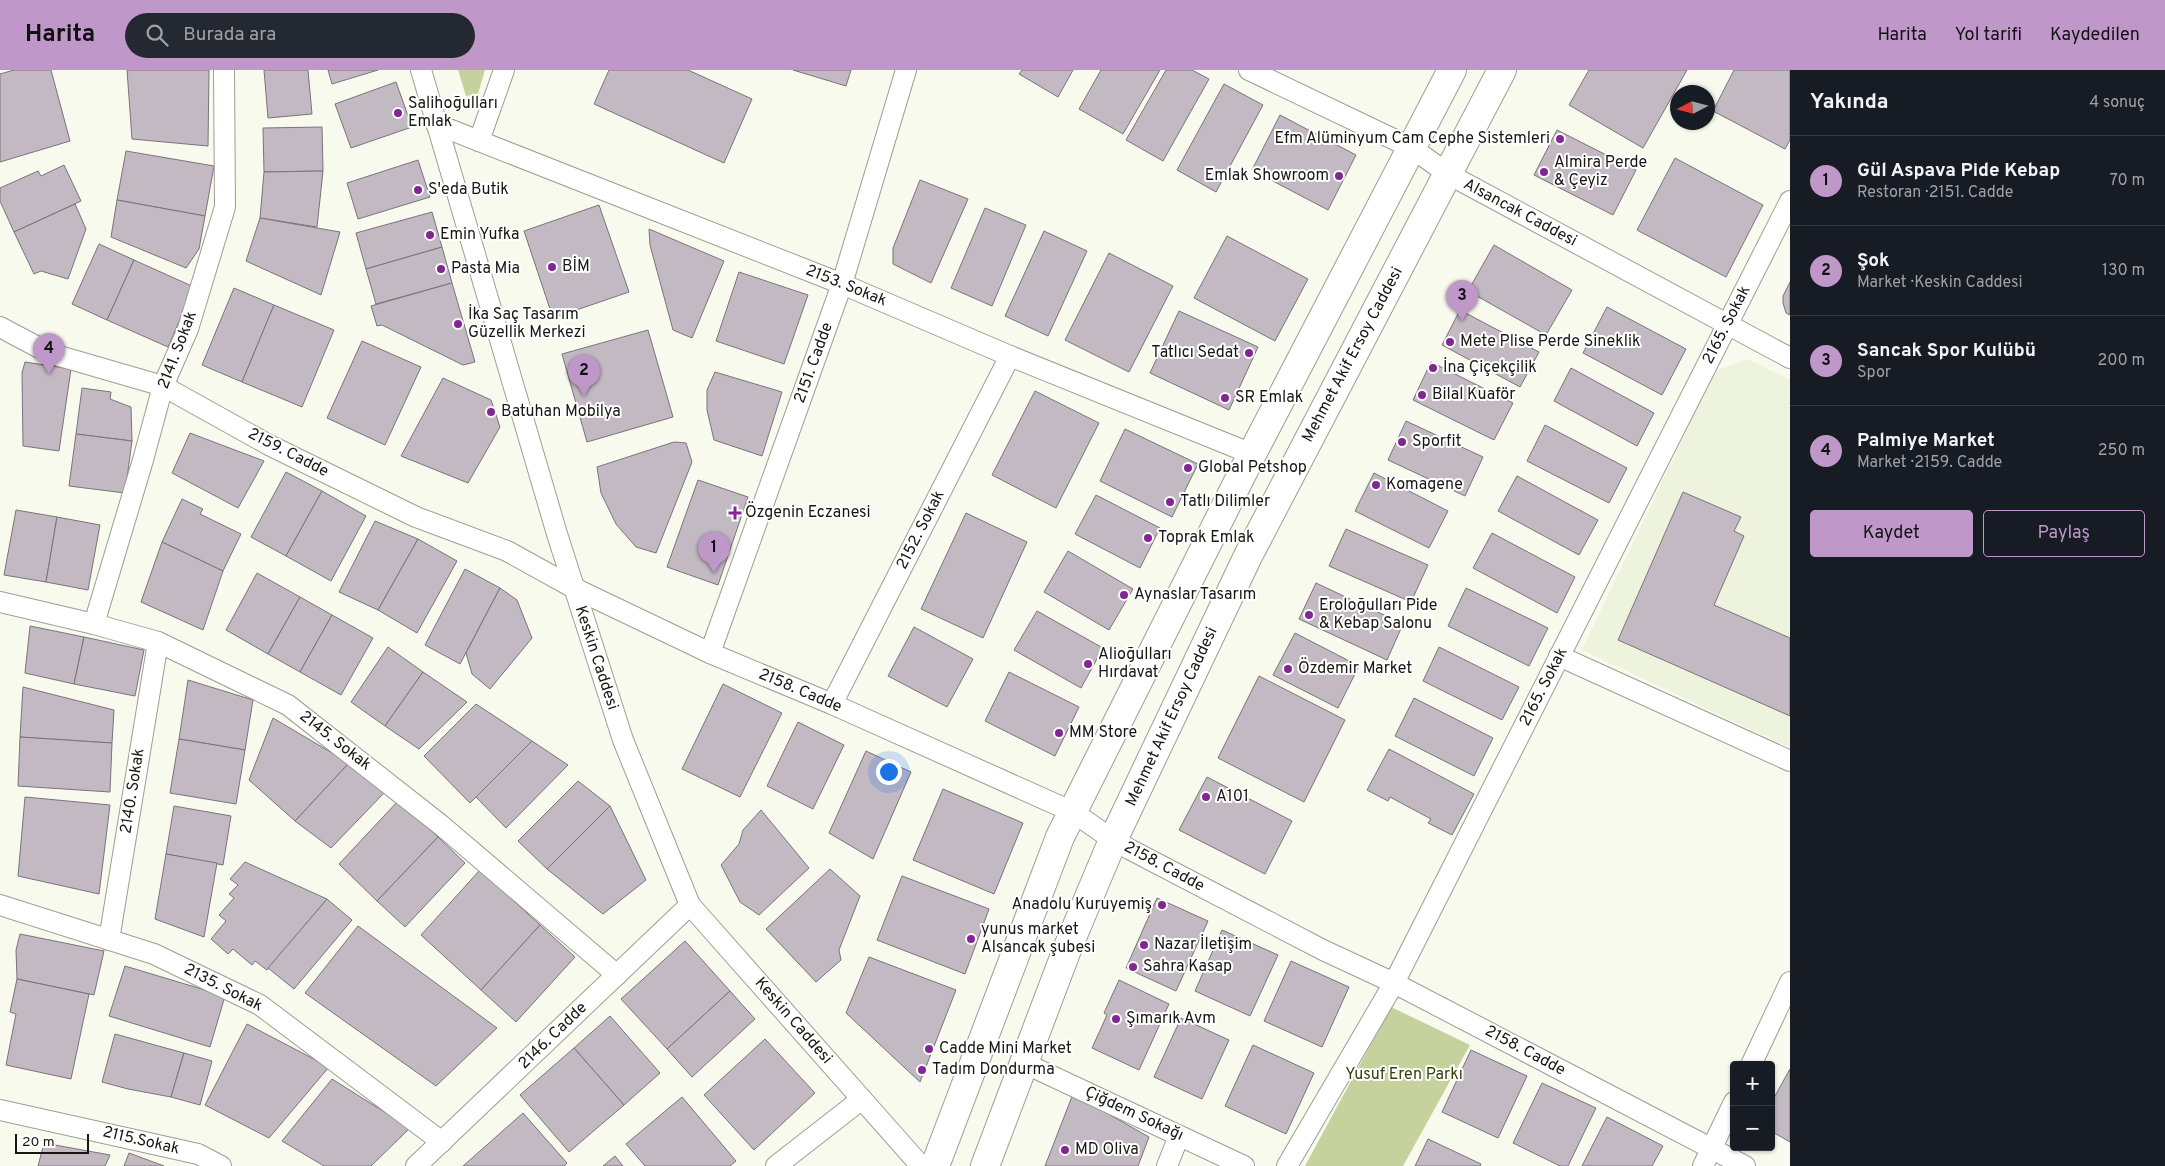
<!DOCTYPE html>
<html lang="tr">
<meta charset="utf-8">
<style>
:root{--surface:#171b24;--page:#242831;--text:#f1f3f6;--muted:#9ea1a6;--line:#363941;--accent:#bf97c9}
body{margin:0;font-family:Overpass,sans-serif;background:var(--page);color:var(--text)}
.controls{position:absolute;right:15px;bottom:15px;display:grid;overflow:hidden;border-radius:5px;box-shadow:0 1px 4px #0004}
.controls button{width:45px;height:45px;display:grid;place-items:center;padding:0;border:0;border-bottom:1px solid var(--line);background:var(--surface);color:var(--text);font:25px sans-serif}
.compass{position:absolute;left:1670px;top:15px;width:45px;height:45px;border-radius:50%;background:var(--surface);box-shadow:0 1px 4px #0004;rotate:264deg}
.scale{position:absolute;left:15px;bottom:12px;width:74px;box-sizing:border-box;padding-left:5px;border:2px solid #171814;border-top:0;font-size:14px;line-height:18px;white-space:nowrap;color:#171814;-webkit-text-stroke:4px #fff;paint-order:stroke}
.you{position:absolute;left:888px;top:701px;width:18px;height:18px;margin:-12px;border:4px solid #fff;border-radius:50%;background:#1a73e8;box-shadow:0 0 0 8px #1a73e833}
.badge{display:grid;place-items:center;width:32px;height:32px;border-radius:50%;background:var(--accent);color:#111;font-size:16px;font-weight:700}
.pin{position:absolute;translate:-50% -41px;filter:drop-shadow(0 1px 2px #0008)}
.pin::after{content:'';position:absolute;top:26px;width:18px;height:15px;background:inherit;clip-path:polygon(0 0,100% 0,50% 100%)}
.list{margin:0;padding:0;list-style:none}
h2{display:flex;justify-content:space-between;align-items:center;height:65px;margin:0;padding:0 20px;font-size:21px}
h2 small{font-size:16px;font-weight:400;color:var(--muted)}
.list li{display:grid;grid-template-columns:32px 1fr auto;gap:15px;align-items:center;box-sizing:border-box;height:90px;padding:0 20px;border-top:1px solid var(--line)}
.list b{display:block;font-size:19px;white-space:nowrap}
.list p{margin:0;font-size:16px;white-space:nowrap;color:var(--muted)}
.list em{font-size:16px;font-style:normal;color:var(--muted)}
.actions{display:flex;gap:10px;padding:15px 20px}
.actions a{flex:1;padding:11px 0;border:1px solid var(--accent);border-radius:5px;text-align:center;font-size:18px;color:var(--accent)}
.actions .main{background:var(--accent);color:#111}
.icon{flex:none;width:28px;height:28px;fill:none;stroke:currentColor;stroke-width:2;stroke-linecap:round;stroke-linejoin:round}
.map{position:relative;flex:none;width:1790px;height:1096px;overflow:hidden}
header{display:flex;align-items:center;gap:30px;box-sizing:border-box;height:70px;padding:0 25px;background:var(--accent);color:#111}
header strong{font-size:24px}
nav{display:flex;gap:28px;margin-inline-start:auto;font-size:18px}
.search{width:350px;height:45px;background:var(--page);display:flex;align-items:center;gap:12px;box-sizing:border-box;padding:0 18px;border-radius:28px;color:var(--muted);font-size:19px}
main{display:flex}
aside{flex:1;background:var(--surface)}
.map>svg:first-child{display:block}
</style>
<header>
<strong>Harita</strong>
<div class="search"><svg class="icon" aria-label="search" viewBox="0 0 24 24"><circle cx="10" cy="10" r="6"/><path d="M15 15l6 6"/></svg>Burada ara</div>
<nav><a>Harita</a><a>Yol tarifi</a><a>Kaydedilen</a></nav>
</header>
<main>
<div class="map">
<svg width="1790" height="1096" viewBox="0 0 1790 1096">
<rect width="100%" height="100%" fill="#f7faed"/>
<polygon fill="#eef3de" points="1748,289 1790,310 1790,678 1582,580 1715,301"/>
<g fill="#c6d29e">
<polygon points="458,0 485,0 478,24 466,26"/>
<polygon points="1391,937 1470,975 1403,1096 1305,1096"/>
</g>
<g fill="#c2b9c3" stroke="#7b737c">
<polygon points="14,0 51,0 70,71 0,92 0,4"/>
<polygon points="127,0 209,0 208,76 132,69"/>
<polygon points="264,0 308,0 312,44 268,48"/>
<polygon points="328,0 378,0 332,14"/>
<polygon points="609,0 688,0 752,29 724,93 594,34"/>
<polygon points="793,0 851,0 846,16"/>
<polygon points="1022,0 1073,0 1058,27 1019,4"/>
<polygon points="1101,0 1160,0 1123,64 1079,39"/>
<polygon points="1166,0 1192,0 1209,9 1163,91 1126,70"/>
<polygon points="1589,0 1687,0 1643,78 1569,35"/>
<polygon points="1734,0 1790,0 1790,70 1785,79 1713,41"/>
<polygon points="396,12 412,57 351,78 335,34"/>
<polygon points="1224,14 1263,35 1216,122 1177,100"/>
<polygon points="1280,45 1356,85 1328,140 1252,100"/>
<polygon points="322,57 323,101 264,102 263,58"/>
<polygon points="1557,60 1636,100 1613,145 1534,105"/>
<polygon points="126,81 214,96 205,146 117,130"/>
<polygon points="1675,88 1763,135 1726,207 1637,160"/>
<polygon points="418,90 430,127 358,149 347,113"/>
<polygon points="64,95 81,131 14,162 0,131 0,118 38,101 41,106"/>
<polygon points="323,101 317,157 260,148 264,102"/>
<polygon points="920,110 968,129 931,213 893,194 893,178"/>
<polygon points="117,130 205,146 199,179 186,198 111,167"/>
<polygon points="75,134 86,159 68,209 41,201 34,204 14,162"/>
<polygon points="599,135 629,222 553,248 524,161"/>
<polygon points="985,138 1026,155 992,236 951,218"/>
<polygon points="432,142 442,177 366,199 356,163"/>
<polygon points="260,148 340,162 321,225 246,191"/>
<polygon points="649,159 724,191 692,268 673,260 650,175"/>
<polygon points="1044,161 1087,181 1048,266 1005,246"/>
<polygon points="1227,166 1308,209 1275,271 1194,228"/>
<polygon points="99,174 134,190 107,250 72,234"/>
<polygon points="1494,175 1572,220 1546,265 1468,221"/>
<polygon points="442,177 452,213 376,234 366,199"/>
<polygon points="1109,183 1173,216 1129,302 1065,270"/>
<polygon points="134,190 194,217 168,277 107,250"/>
<polygon points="739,202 808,225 784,294 716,271"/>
<polygon points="1790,212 1790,245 1786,243 1783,233 1783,226"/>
<polygon points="452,213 475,292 463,295 382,255 377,256 371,236"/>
<polygon points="234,218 274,235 242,312 202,295"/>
<polygon points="274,235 334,260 302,337 242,312"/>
<polygon points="1607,237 1686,279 1662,325 1583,283"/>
<polygon points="1460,240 1539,282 1520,317 1442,275"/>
<polygon points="1179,241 1258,277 1229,340 1150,303"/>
<polygon points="648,260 673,347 587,372 562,284"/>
<polygon points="362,271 421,297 385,375 327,348"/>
<polygon points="25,292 71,299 59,381 23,376 22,303"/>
<polygon points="1431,292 1513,333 1494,370 1413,330"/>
<polygon points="1571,298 1654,343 1637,376 1554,331"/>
<polygon points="715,302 782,322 762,386 714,370 707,340 707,320"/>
<polygon points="443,308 491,330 500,357 468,413 401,386"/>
<polygon points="82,318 111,322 110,329 131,337 132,371 76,364"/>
<polygon points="1035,321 1099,353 1056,438 992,405"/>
<polygon points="1406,351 1483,387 1465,426 1388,390"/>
<polygon points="1545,355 1627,398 1609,433 1527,391"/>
<polygon points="1125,359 1198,394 1172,447 1100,411"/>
<polygon points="190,363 264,391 238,438 172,403"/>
<polygon points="76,364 132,371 125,423 69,416"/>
<polygon points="674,372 686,373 692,392 656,483 636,477 616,454 601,423 597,397"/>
<polygon points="286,402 322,421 286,486 251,467"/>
<polygon points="1374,403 1448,441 1429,478 1355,441"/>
<polygon points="1517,406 1598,450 1579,485 1498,441"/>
<polygon points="698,410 748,427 718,515 667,497"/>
<polygon points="322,421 366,446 331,511 286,486"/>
<polygon points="1683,422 1741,447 1734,461 1744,466 1714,535 1790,568 1790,646 1618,570"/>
<polygon points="1096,425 1160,458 1140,498 1075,464"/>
<polygon points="182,429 203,439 200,444 241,464 223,501 162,472"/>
<polygon points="16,440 57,447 46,512 4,505"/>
<polygon points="966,443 1027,472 983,568 921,539"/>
<polygon points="57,447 100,455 88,520 46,512"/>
<polygon points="375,451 418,469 378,540 339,522"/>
<polygon points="1346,459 1428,495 1411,532 1329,496"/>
<polygon points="1492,463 1575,507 1557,543 1473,498"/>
<polygon points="418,469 457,491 417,563 378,540"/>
<polygon points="162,472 223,501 203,560 141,532"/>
<polygon points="1068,481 1133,519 1109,560 1044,522"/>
<polygon points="465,499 500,518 460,594 425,575"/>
<polygon points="257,503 300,527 268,584 226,560"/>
<polygon points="1316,513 1403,554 1387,590 1299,549"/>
<polygon points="500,518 517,530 532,568 490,619 472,604 466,583"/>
<polygon points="1466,518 1548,558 1529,596 1448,556"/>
<polygon points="300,527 332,545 300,602 268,584"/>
<polygon points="1037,541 1103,578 1081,618 1014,580"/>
<polygon points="332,545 373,568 341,625 300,602"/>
<polygon points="30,556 84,567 74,614 25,603"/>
<polygon points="914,557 973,589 947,637 888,606"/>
<polygon points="1295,563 1359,596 1338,638 1273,605"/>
<polygon points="84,567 144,580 135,626 74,614"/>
<polygon points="388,577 423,602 385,656 351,632"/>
<polygon points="1439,577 1519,617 1502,650 1423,611"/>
<polygon points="423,602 467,632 419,679 385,656"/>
<polygon points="1009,602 1079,637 1055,686 985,651"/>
<polygon points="1259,606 1345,650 1304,732 1218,688"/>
<polygon points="188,610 253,630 245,680 179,669"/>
<polygon points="723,614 782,643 740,727 682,699"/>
<polygon points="23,617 114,640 112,673 20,667"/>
<polygon points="1414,628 1493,668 1474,706 1395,666"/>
<polygon points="476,634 532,671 470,733 424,686"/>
<polygon points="273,648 349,693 295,751 249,710"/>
<polygon points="798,652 844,675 813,739 767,716"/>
<polygon points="20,667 112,673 110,722 18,716"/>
<polygon points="179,669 245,680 236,734 170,723"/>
<polygon points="532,671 568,695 506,758 476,727"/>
<polygon points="1389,679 1474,724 1452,765 1428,753 1431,749 1390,727 1388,731 1367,720"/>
<polygon points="866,681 911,702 873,789 829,763"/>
<polygon points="349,693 384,723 331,778 295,751"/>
<polygon points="1207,707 1292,751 1265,804 1179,760"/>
<polygon points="578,711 610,736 547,799 518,771"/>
<polygon points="943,719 1023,753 994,824 913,790"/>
<polygon points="25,727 110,735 99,824 18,806"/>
<polygon points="399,730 438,767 377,831 339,794"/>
<polygon points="174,736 231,746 223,795 166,784"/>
<polygon points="610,736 646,810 603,844 547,799"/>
<polygon points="761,740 809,798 759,845 740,832 721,795 739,774 743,760"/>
<polygon points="438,767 465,793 405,857 377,831"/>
<polygon points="166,784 217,793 204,867 155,849"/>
<polygon points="245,792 327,829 267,900 255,891 252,895 233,879 228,884 211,869 226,851 219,845 234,828 229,824 238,815 230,809"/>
<polygon points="830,799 860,826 839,880 841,890 816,912 766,859"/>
<polygon points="480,800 540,855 481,920 421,865"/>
<polygon points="902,806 989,839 965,904 877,870"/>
<polygon points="1157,828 1208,851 1176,921 1126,898"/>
<polygon points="327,829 352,850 294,919 268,898"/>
<polygon points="540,855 575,887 516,952 481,920"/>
<polygon points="358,856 497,958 436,1016 305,923"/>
<polygon points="1222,860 1278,885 1250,946 1195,921"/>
<polygon points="20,864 104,881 94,925 17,909 16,880"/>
<polygon points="685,871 730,921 667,979 621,929"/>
<polygon points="869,887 956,920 920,1012 846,943"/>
<polygon points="1291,891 1349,917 1322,977 1264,951"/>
<polygon points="125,896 225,926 210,977 109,946"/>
<polygon points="17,909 89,924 71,1009 6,995 16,944 10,942"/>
<polygon points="1119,910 1169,934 1139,1000 1092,978 1107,945 1104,943"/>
<polygon points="730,921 755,949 692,1007 667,979"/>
<polygon points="610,946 660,1003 624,1035 574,978"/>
<polygon points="1181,948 1229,970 1202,1029 1154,1007"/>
<polygon points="247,954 329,997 269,1068 205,1035"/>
<polygon points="115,964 184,983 171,1027 128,1019 102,1012"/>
<polygon points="765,969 815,1023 754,1080 704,1025"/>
<polygon points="1253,975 1314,1003 1286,1064 1225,1036"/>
<polygon points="574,978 624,1035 569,1082 520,1025"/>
<polygon points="1471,980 1527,1006 1498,1068 1442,1042"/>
<polygon points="184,983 212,991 200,1035 171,1027"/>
<polygon points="1790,999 1790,1072 1771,1061 1771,1033"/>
<polygon points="332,1009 410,1058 371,1096 324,1096 282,1071"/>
<polygon points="1542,1013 1596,1038 1568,1096 1560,1096 1513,1073"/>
<polygon points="1073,1024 1149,1067 1138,1096 1045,1096"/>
<polygon points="682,1027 736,1091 730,1096 645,1096 626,1074"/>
<polygon points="523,1043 567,1093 564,1096 463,1096"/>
<polygon points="1607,1047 1663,1076 1652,1096 1582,1096"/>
<polygon points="1428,1069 1481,1094 1480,1096 1415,1096"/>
<polygon points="44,1073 110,1085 105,1096 38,1096"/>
<polygon points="129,1083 164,1096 124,1096"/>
<polygon points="615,1086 623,1096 603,1096"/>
</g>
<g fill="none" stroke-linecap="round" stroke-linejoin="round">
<defs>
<g id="street">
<polyline points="421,0 557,464 623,670 690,835 921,1096"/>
<polyline points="1249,0 1412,78 1448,104 1790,288"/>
<polyline points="436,54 842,214 1010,286 1252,384"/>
<polyline points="479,71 504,0"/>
<polyline points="0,257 49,283 163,316 269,375 416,447 507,481 574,518 710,583 832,634 1073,742 1113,770 1131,780 1323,880 1394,913 1745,1096"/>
<polyline points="0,532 94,554 158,572 288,635 441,755 617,905"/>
<polyline points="94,554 143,390 163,316 188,259 225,137 224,0"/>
<polyline points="710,583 842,214 906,0"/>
<polyline points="1559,586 1790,691"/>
<polyline points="832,634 1010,286"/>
<polyline points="0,835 154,884 260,935 442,1072"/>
<polyline points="109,870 158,572"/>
<polyline points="1024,993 1244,1096"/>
<polyline points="1751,995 1790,912"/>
<polyline points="0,1040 198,1084 221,1096"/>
<polyline points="416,1096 690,835"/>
<polyline points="776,1096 862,1029"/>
<polyline points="1167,1096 1179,1066"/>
<polyline points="1287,1096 1394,913 1790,131"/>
<polyline points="1703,1096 1734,1032"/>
</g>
<g id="secondary">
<polyline points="935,1096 1060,767 1252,384 1452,0"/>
<polyline points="985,1096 1068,877 1113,770 1248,486 1502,0"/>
</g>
</defs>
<use href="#street" stroke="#9c9f93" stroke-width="22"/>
<use href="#secondary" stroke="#9c9f93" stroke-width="30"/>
<use href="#street" stroke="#fff" stroke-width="20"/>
<use href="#secondary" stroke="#fff" stroke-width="28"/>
</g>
<g fill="#812692" stroke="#fff" stroke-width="2">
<circle cx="398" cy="43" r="5"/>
<circle cx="1560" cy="69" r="5"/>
<circle cx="1544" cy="102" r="5"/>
<circle cx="1339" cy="106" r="5"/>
<circle cx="418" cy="120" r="5"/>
<circle cx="430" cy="165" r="5"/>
<circle cx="552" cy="197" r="5"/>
<circle cx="441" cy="199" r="5"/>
<circle cx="458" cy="254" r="5"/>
<circle cx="1450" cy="272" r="5"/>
<circle cx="1249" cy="283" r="5"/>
<circle cx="1433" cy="298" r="5"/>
<circle cx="1422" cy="325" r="5"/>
<circle cx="1225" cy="328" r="5"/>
<circle cx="491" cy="342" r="5"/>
<circle cx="1402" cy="372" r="5"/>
<circle cx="1188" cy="398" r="5"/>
<circle cx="1376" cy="415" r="5"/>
<circle cx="1170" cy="432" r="5"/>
<path d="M732.5 435.5h5v5h5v5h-5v5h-5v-5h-5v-5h5z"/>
<circle cx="1148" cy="468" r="5"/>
<circle cx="1124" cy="525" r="5"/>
<circle cx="1309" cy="545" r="5"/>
<circle cx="1088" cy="594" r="5"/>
<circle cx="1288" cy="599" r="5"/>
<circle cx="1059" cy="663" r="5"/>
<circle cx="1206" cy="727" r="5"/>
<circle cx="1162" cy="835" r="5"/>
<circle cx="971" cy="869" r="5"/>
<circle cx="1144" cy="875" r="5"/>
<circle cx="1133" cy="897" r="5"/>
<circle cx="1116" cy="949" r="5"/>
<circle cx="929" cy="979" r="5"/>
<circle cx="922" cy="1000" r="5"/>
<circle cx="1065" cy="1080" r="5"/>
</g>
<g text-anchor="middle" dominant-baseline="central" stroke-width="4" stroke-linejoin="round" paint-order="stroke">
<g font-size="16" fill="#171814" stroke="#fff" text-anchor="start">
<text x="408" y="34">Salihoğulları<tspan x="408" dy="18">Emlak</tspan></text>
<text x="1550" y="69" text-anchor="end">Efm Alüminyum Cam Cephe Sistemleri</text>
<text x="1554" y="93">Almira Perde<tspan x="1554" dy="18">&amp; Çeyiz</tspan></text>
<text x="1329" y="106" text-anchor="end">Emlak Showroom</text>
<text x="428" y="120">S'eda Butik</text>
<text x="440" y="165">Emin Yufka</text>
<text x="562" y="197">BİM</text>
<text x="451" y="199">Pasta Mia</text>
<text x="468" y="245">İka Saç Tasarım<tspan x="468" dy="18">Güzellik Merkezi</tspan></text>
<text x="1460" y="272">Mete Plise Perde Sineklik</text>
<text x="1239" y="283" text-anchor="end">Tatlıcı Sedat</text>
<text x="1443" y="298">İna Çiçekçilik</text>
<text x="1432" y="325">Bilal Kuaför</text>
<text x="1235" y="328">SR Emlak</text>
<text x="501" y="342">Batuhan Mobilya</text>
<text x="1412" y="372">Sporfit</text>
<text x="1198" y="398">Global Petshop</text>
<text x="1386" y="415">Komagene</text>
<text x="1180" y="432">Tatlı Dilimler</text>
<text x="745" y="443">Özgenin Eczanesi</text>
<text x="1158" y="468">Toprak Emlak</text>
<text x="1134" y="525">Aynaslar Tasarım</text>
<text x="1319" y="536">Eroloğulları Pide<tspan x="1319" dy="18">&amp; Kebap Salonu</tspan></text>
<text x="1098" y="585">Alioğulları<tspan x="1098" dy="18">Hırdavat</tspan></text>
<text x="1298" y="599">Özdemir Market</text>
<text x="1069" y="663">MM Store</text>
<text x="1216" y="727">A101</text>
<text x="1152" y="835" text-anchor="end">Anadolu Kuruyemiş</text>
<text x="981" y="860">yunus market<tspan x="981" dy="18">Alsancak şubesi</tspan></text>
<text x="1154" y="875">Nazar İletişim</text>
<text x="1143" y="897">Sahra Kasap</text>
<text x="1126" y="949">Şımarık Avm</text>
<text x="939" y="979">Cadde Mini Market</text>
<text x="932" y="1000">Tadım Dondurma</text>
<text x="1075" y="1080">MD Oliva</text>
</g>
<g font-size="16" fill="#171814" stroke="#fff">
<text transform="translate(1520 143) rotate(28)">Alsancak Caddesi</text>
<text transform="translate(846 216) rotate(22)">2153. Sokak</text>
<text transform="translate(1727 255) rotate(-63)">2165. Sokak</text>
<text transform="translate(178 280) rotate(-69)">2141. Sokak</text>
<text transform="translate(1353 285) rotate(-62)">Mehmet Akif Ersoy Caddesi</text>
<text transform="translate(814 293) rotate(-70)">2151. Cadde</text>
<text transform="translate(288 383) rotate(27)">2159. Cadde</text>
<text transform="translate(921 460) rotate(-63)">2152. Sokak</text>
<text transform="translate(596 588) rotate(72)">Keskin Caddesi</text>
<text transform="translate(1544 617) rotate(-63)">2165. Sokak</text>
<text transform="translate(800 621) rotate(23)">2158. Cadde</text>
<text transform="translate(1172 647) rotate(-65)">Mehmet Akif Ersoy Caddesi</text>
<text transform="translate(335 671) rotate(38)">2145. Sokak</text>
<text transform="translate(133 721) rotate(-81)">2140. Sokak</text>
<text transform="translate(1164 797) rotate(28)">2158. Cadde</text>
<text transform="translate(223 918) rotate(27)">2135. Sokak</text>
<text transform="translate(793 951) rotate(49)">Keskin Caddesi</text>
<text transform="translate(553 966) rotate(-44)">2146. Cadde</text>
<text transform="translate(1525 981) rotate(28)">2158. Cadde</text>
<text transform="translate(1134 1044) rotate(25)">Çiğdem Sokağı</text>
<text transform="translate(141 1071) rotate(13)">2115.Sokak</text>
</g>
<g font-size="16" fill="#363e09" stroke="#fff">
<text x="1404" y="1005">Yusuf Eren Parkı</text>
</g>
</g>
</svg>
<div class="controls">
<button>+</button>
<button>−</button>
</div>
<svg class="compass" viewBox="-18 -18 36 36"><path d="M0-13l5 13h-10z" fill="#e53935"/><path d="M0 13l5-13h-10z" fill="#9ea1a6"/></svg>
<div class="scale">20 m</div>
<div class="you"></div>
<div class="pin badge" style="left:714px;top:503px">1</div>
<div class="pin badge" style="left:584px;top:326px">2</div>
<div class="pin badge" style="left:1462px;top:251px">3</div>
<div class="pin badge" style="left:49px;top:304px">4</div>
</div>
<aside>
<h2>Yakında<small>4 sonuç</small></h2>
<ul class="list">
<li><span class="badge">1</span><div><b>Gül Aspava Pide Kebap</b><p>Restoran · 2151. Cadde</p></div><em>70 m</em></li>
<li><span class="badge">2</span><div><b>Şok</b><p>Market · Keskin Caddesi</p></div><em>130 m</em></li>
<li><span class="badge">3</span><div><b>Sancak Spor Kulübü</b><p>Spor</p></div><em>200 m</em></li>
<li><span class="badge">4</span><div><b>Palmiye Market</b><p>Market · 2159. Cadde</p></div><em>250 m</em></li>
</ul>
<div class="actions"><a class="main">Kaydet</a><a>Paylaş</a></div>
</aside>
</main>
